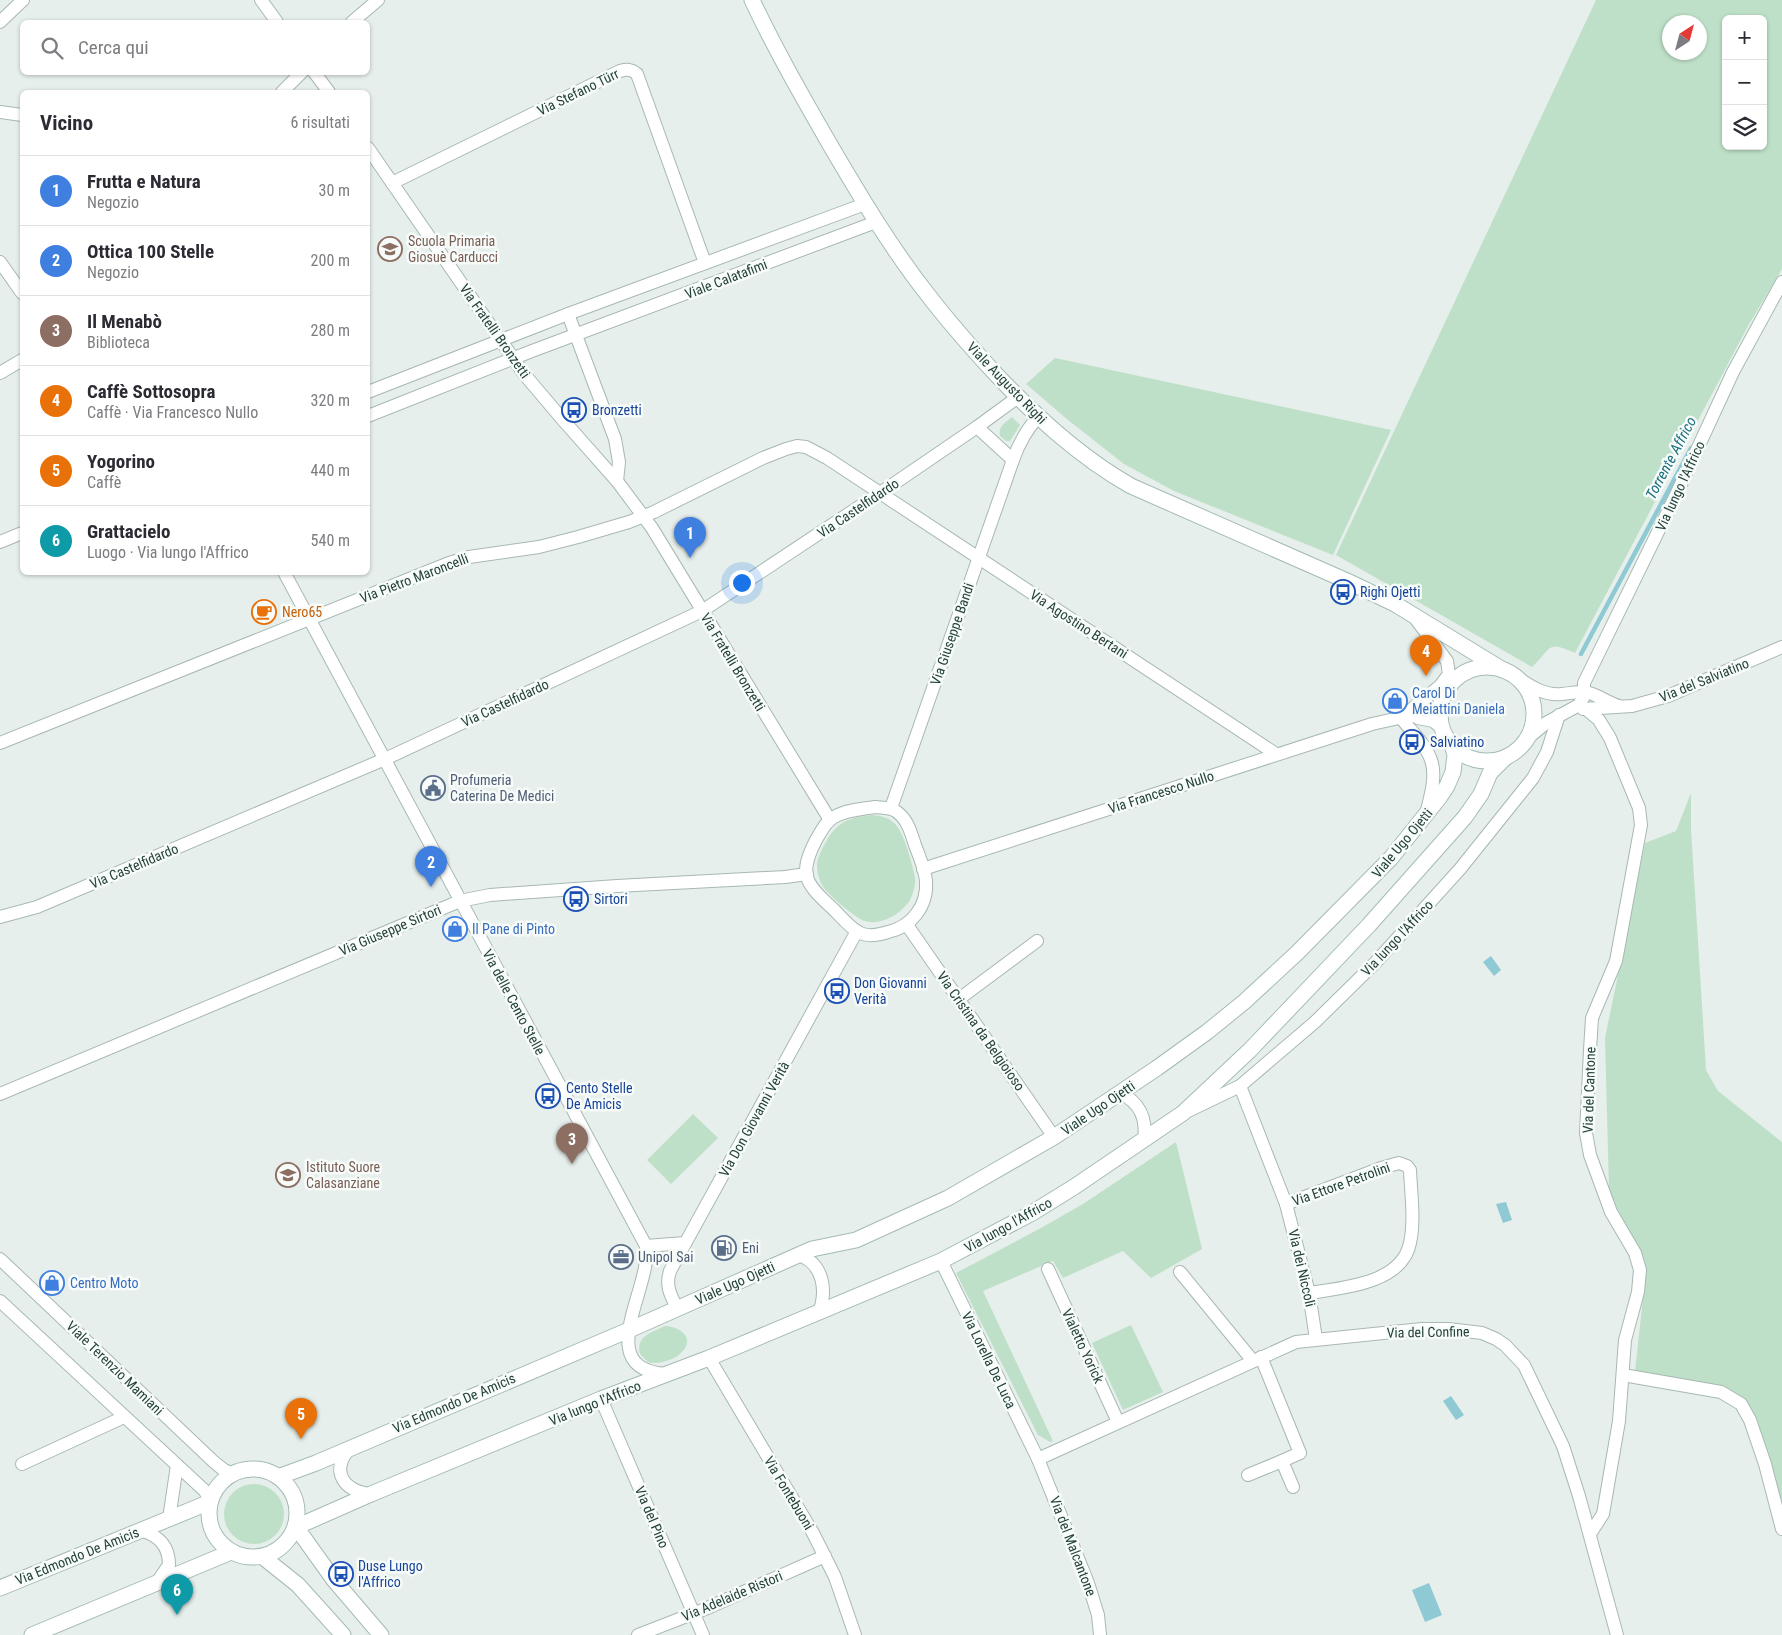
<!DOCTYPE html>
<html lang="it">
<meta charset="utf-8">
<style>
:root{--surface:#fff;--page:#f7f7f7;--text:#2b2b33;--muted:#7c7c81;--line:#e1e1e2;--accent:#ea580c}
body{margin:0;font-family:"Roboto Condensed",sans-serif;background:var(--page);color:var(--text)}
.controls{position:absolute;right:15px;top:15px;display:grid;overflow:hidden;border-radius:8px;box-shadow:0 1px 4px #0004}
.controls button{width:45px;height:45px;display:grid;place-items:center;padding:0;border:0;border-bottom:1px solid var(--line);background:var(--surface);color:var(--text);font:25px sans-serif}
.compass{position:absolute;left:1662px;top:15px;width:45px;height:45px;border-radius:50%;background:var(--surface);box-shadow:0 1px 4px #0004;rotate:36deg}
.you{position:absolute;left:741px;top:582px;width:18px;height:18px;margin:-12px;border:4px solid #fff;border-radius:50%;background:#1a73e8;box-shadow:0 0 0 8px #1a73e833}
.badge{display:grid;place-items:center;width:32px;height:32px;border-radius:50%;background:var(--accent);color:#fff;font-size:16px;font-weight:700}
.pin{position:absolute;translate:-50% -41px;filter:drop-shadow(0 1px 2px #0008)}
.pin::after{content:'';position:absolute;top:26px;width:18px;height:15px;background:inherit;clip-path:polygon(0 0,100% 0,50% 100%)}
.list{margin:0;padding:0;list-style:none}
h2{display:flex;justify-content:space-between;align-items:center;height:65px;margin:0;padding:0 20px;font-size:21px}
h2 small{font-size:16px;font-weight:400;color:var(--muted)}
.list li{display:grid;grid-template-columns:32px 1fr auto;gap:15px;align-items:center;box-sizing:border-box;height:70px;padding:0 20px;border-top:1px solid var(--line)}
.list b{display:block;font-size:19px;white-space:nowrap}
.list p{margin:0;font-size:16px;white-space:nowrap;color:var(--muted)}
.list em{font-size:16px;font-style:normal;color:var(--muted)}
.icon{flex:none;width:28px;height:28px;fill:none;stroke:currentColor;stroke-width:2;stroke-linecap:round;stroke-linejoin:round}
.map{position:relative;flex:none;width:1782px;height:1635px;overflow:hidden}
.search{position:absolute;background:var(--surface);box-shadow:0 1px 4px #0004;left:20px;top:20px;width:350px;height:55px;display:flex;align-items:center;gap:12px;box-sizing:border-box;padding:0 18px;border-radius:8px;color:var(--muted);font-size:19px}
.panel{position:absolute;background:var(--surface);box-shadow:0 1px 4px #0004;left:20px;top:90px;width:350px;height:485px;border-radius:8px}
.map>svg:first-child{display:block}
</style>
<div class="map">
<svg width="1782" height="1635" viewBox="0 0 1782 1635">
<rect width="100%" height="100%" fill="#e6efeb"/>
<g fill="#bfe0c8" fill-rule="evenodd">
<path d="M 1596,0 L 1782,0 L 1782,269 L 1748,326 L 1575,653 C 1545,640 1552,649 1532,667 L 1336,555 ZM 1726,19 L 1763,19 L 1763,146 L 1726,146 ZM 1670,22 L 1700,22 L 1700,52 L 1670,52 Z"/>
<polygon points="1055,358 1391,430 1333,555 1174,491 1124,464 1068,420 1026,384"/>
<path d="M 1012,417 L 1020,425 L 1010,441 L 1006,441 L 1000,436 C 998,426 1005,423 1012,417 Z"/>
<polygon points="1691,793 1691,829 1706,1070 1718,1091 1782,1142 1782,1529 1765,1464 1733,1397 1634,1380 1646,1271 1609,1190 1605,1038 1645,843 1676,831"/>
<path d="M 872,815 C 881,816 889,817 896,825 C 904,834 913,865 915,878 C 916,884 913,894 910,900 C 901,914 881,926 865,921 C 856,919 829,895 824,888 C 820,883 817,873 817,866 C 817,858 822,849 826,842 C 836,822 851,817 872,815 Z"/>
<polygon points="693,1114 718,1138 671,1184 647,1160"/>
<polygon points="1176,1142 1202,1249 1151,1278 1123,1251 1063,1278 1053,1261 983,1291 1053,1441 1050,1442 1038,1435 956,1273 1039,1229 1083,1204"/>
<polygon points="1131,1325 1163,1392 1123,1410 1092,1343"/>
<path d="M 665,1326 C 679,1326 696,1338 682,1352 C 675,1360 658,1365 648,1362 L 640,1354 C 635,1336 653,1332 665,1326 Z"/>
<circle cx="254" cy="1514" r="30"/>
</g>
<g fill="#8ec9d4">
<polygon points="1491,956 1501,970 1494,976 1483,962"/>
<polygon points="1506,1202 1512,1220 1503,1223 1496,1204"/>
<polygon points="1451,1396 1464,1415 1456,1420 1443,1401"/>
<polygon points="1429,1583 1442,1615 1425,1622 1412,1590"/>
</g>
<g fill="none" stroke-linecap="round" stroke-linejoin="round">
<polyline stroke="#8ec9d4" stroke-width="4.5" points="1581,654 1691,448"/>
<defs>
<g id="street">
<polyline points="261,0 277,22"/>
<polyline points="0,22 23,0"/>
<polyline points="352,22 378,0"/>
<polyline points="314,72 329,92"/>
<polyline points="282,92 302,72"/>
<polyline points="0,112 22,115"/>
<polyline points="368,148 524,374 563,420 617,481 652,528 830,820"/>
<path d="M 392,183 L 620,71 C 627,69 631,69 637,74 L 705,263"/>
<polyline points="0,262 22,293"/>
<polyline points="568,314 615,439 619,462 617,481"/>
<polyline points="0,373 22,360"/>
<polyline points="368,392 568,314 865,204"/>
<path d="M 1018,397 L 977,427 L 1013,460 C 1019,443 1026,430 1038,417"/>
<polyline points="368,416 532,351 876,222"/>
<polyline points="0,542 22,533"/>
<path d="M 284,572 L 646,1246 C 653,1286 591,1368 665,1374"/>
<path d="M 1518,678 C 1531,687 1546,696 1562,694 C 1571,693 1580,691 1589,693 C 1600,696 1608,703 1619,706"/>
<polyline points="1583,709 1632,706 1668,696 1782,647"/>
<polyline points="1586,709 1599,720 1610,738 1639,808 1641,825 1616,961 1592,1018 1590,1050 1586,1133 1590,1155 1611,1212 1635,1253 1640,1270 1638,1292 1625,1340 1619,1421 1603,1514 1590,1534"/>
<polyline points="1401,718 1440,686 1449,674 1447,661 1415,618"/>
<path d="M 1401,718 C 1410,730 1426,744 1431,760 C 1437,776 1430,798 1426,814"/>
<polyline points="1418,718 1433,721 1442,728"/>
<polyline points="1528,738 1546,723 1579,705 1584,696 1584,683 1676,495 1733,372 1782,282"/>
<polyline points="0,743 449,563 469,557 539,547 578,537 629,522 654,512 763,458 786,449 797,446 806,447 827,458 1276,754"/>
<path d="M 875,807 C 883,808 891,807 897,812 C 908,820 911,833 915,845 C 919,856 925,869 926,881 C 928,906 911,927 888,932 C 879,935 867,937 858,932 C 848,926 839,914 830,906 C 804,882 799,873 816,840 C 821,832 825,822 834,817 C 846,810 862,809 875,807 Z"/>
<polyline points="891,808 1013,460"/>
<path d="M 923,869 L 1372,724 C 1381,722 1390,720 1399,718 C 1418,715 1428,717 1442,702"/>
<polyline points="0,917 37,907 385,759 702,611 892,485 977,427"/>
<polyline points="907,925 1054,1137"/>
<polyline points="959,999 1037,941"/>
<polyline points="1240,1086 1286,1204 1309,1293 1316,1339"/>
<path d="M 1120,1093 C 1141,1103 1147,1119 1144,1141"/>
<polyline points="0,1094 460,901 490,895 617,886 785,877 807,874"/>
<polyline points="1188,1111 1240,1086 1315,1022 1375,963 1460,869 1533,778 1547,752 1559,715"/>
<path d="M 1286,1204 L 1381,1168 L 1399,1163 L 1407,1166 L 1410,1170 C 1411,1194 1415,1220 1410,1243 C 1402,1284 1341,1288 1309,1293"/>
<polyline points="646,1246 685,1243"/>
<path d="M 799,1255 C 824,1264 827,1291 819,1313"/>
<polyline points="0,1259 214,1462 224,1470 233,1474"/>
<polyline points="941,1261 1038,1459 1088,1583 1098,1615 1100,1635"/>
<polyline points="1048,1269 1118,1422"/>
<polyline points="1180,1272 1253,1361"/>
<polyline points="0,1301 205,1491 210,1501"/>
<path d="M 677,1308 C 671,1296 665,1286 670,1271 L 857,931"/>
<polyline points="1261,1357 1300,1453 1282,1461 1293,1487"/>
<polyline points="709,1358 813,1533 835,1577 855,1635"/>
<polyline points="1623,1375 1721,1392 1741,1404 1750,1420 1765,1464 1782,1529"/>
<polyline points="601,1399 703,1635"/>
<path d="M 350,1448 C 330,1471 343,1491 371,1494"/>
<polyline points="1038,1459 1296,1342 1422,1329 1448,1329 1482,1333 1496,1339 1505,1345 1524,1365 1563,1446 1579,1496 1617,1635"/>
<polyline points="22,1464 124,1417"/>
<polyline points="1248,1475 1282,1461"/>
<polyline points="169,1519 177,1465"/>
<path d="M 140,1530 C 158,1535 169,1545 169,1565 L 158,1581"/>
<polyline points="638,1635 705,1609 825,1556"/>
</g>
<g id="secondary">
<path d="M 752,0 C 775,49 802,96 829,143 C 860,196 891,248 928,295 C 948,321 970,346 992,370 C 1033,414 1078,456 1131,486 L 1347,581 L 1395,604 L 1503,670"/>
<circle cx="1487" cy="714" r="47"/>
<circle cx="253" cy="1513" r="44"/>
<polyline points="278,1477 316,1463 629,1330 812,1249 856,1240 948,1198 1054,1137 1157,1068 1207,1032 1244,1002 1297,953 1391,858 1439,798 1447,786 1453,772 1455,755 1452,744"/>
<polyline points="296,1527 371,1494 601,1399 709,1358 941,1261 1032,1213 1074,1187 1183,1113 1250,1050 1369,925 1465,817 1481,794 1490,773 1506,757"/>
<polyline points="296,1527 334,1580 381,1635"/>
<polyline points="263,1557 298,1585 343,1635"/>
<polyline points="0,1588 210,1502"/>
<polyline points="32,1635 231,1552"/>
</g>
</defs>
<use href="#street" stroke="#a8b8b2" stroke-width="14"/>
<use href="#secondary" stroke="#a4bbb3" stroke-width="17"/>
<use href="#street" stroke="#fff" stroke-width="12"/>
<use href="#secondary" stroke="#fff" stroke-width="15"/>
</g>
<defs>
<symbol id="school-ring" viewBox="-11 -11 22 22"><circle r="9.5" fill="#f7fbf9" stroke="#8d6e63" stroke-width="1.5"/><path d="M0-5L7-2L0 1L-7-2ZM-4 1L0 2.5L4 1V4Q0 6-4 4Z" fill="#8d6e63"/></symbol>
<symbol id="bus-ring" viewBox="-11 -11 22 22"><circle r="9.5" fill="#f7fbf9" stroke="#1a4fb4" stroke-width="1.5"/><path d="M-5-6H5V4H4V6H2V4H-2V6H-4V4H-5ZM-3.5-4V0h7V-4ZM-3.5 1.2v1.5H-2V1.2ZM2 1.2v1.5H3.5V1.2Z" fill="#1a4fb4"/></symbol>
<symbol id="cafe-ring" viewBox="-11 -11 22 22"><circle r="9.5" fill="#f7fbf9" stroke="#e8710a" stroke-width="1.5"/><path d="M-5.5-4.5H6V0H3Q3 3.5 0 3.5H-2.5Q-5.5 3.5-5.5 0ZM3-3.2v2h1.7v-2ZM-6 4.5H4V6H-6Z" fill="#e8710a"/></symbol>
<symbol id="shop-ring" viewBox="-11 -11 22 22"><circle r="9.5" fill="#f7fbf9" stroke="#3f7fe0" stroke-width="1.5"/><path d="M-5-2.5h2.3a2.7 3.5 0 0 1 5.4 0H5L5.5 6h-11ZM-1.5-2.5h3a1.5 2.3 0 0 0-3 0Z" fill="#3f7fe0"/></symbol>
<symbol id="civic-ring" viewBox="-11 -11 22 22"><circle r="9.5" fill="#f7fbf9" stroke="#5c6f8a" stroke-width="1.5"/><path d="M-.6-6.5H3V-4.5H.6V-3L4-1V1h2V6H-6V1h2V-1L-.6-3ZM-1.2 2.5V6h2.4V2.5Z" fill="#5c6f8a"/></symbol>
<symbol id="fuel-ring" viewBox="-11 -11 22 22"><circle r="9.5" fill="#f7fbf9" stroke="#5c6f8a" stroke-width="1.5"/><path d="M-5.5-6h7V0h2V4h1.3V-2.5L3-4.5l.8-.8L6-3V5H2.5V1h-1V6h-7ZM-4.2-4.7v3.2H.2V-4.7Z" fill="#5c6f8a"/></symbol>
<symbol id="office-ring" viewBox="-11 -11 22 22"><circle r="9.5" fill="#f7fbf9" stroke="#5c6f8a" stroke-width="1.5"/><path d="M-6-3h4V-5.5h4V-3h4V5H-6ZM-1-4.5V-3h2v-1.5ZM-6 0V1H6V0Z" fill="#5c6f8a"/></symbol>
</defs>
<g fill-rule="evenodd">
<use href="#school-ring" x="376" y="235" width="28" height="28"/>
<use href="#bus-ring" x="560" y="396" width="28" height="28"/>
<use href="#bus-ring" x="1329" y="578" width="28" height="28"/>
<use href="#cafe-ring" x="250" y="598" width="28" height="28"/>
<use href="#shop-ring" x="1381" y="687" width="28" height="28"/>
<use href="#bus-ring" x="1398" y="728" width="28" height="28"/>
<use href="#civic-ring" x="419" y="774" width="28" height="28"/>
<use href="#bus-ring" x="562" y="885" width="28" height="28"/>
<use href="#shop-ring" x="441" y="915" width="28" height="28"/>
<use href="#bus-ring" x="823" y="977" width="28" height="28"/>
<use href="#bus-ring" x="534" y="1082" width="28" height="28"/>
<use href="#school-ring" x="274" y="1161" width="28" height="28"/>
<use href="#fuel-ring" x="710" y="1234" width="28" height="28"/>
<use href="#office-ring" x="607" y="1243" width="28" height="28"/>
<use href="#shop-ring" x="38" y="1269" width="28" height="28"/>
<use href="#bus-ring" x="327" y="1560" width="28" height="28"/>
</g>
<g text-anchor="middle" dominant-baseline="central" stroke-width="5" stroke-linejoin="round" paint-order="stroke">
<g font-size="14" fill="#24423a" stroke="#f7fbf9">
<text transform="translate(578 92) rotate(-26)">Via Stefano Türr</text>
<text transform="translate(726 279) rotate(-21)">Viale Calatafimi</text>
<text transform="translate(495 331) rotate(55)">Via Fratelli Bronzetti</text>
<text transform="translate(1007 383) rotate(46)">Viale Augusto Righi</text>
<text transform="translate(1680 486) rotate(-65)">Via lungo l'Affrico</text>
<text transform="translate(858 508) rotate(-34)">Via Castelfidardo</text>
<text transform="translate(414 578) rotate(-21)">Via Pietro Maroncelli</text>
<text transform="translate(1079 624) rotate(33)">Via Agostino Bertani</text>
<text transform="translate(952 634) rotate(-71)">Via Giuseppe Bandi</text>
<text transform="translate(733 662) rotate(59)">Via Fratelli Bronzetti</text>
<text transform="translate(1704 680) rotate(-22)">Via del Salviatino</text>
<text transform="translate(505 703) rotate(-25)">Via Castelfidardo</text>
<text transform="translate(1161 792) rotate(-18)">Via Francesco Nullo</text>
<text transform="translate(1402 843) rotate(-50)">Viale Ugo Ojetti</text>
<text transform="translate(134 866) rotate(-23)">Via Castelfidardo</text>
<text transform="translate(390 930) rotate(-23)">Via Giuseppe Sirtori</text>
<text transform="translate(1397 938) rotate(-47)">Via lungo l'Affrico</text>
<text transform="translate(514 1002) rotate(62)">Via delle Cento Stelle</text>
<text transform="translate(981 1031) rotate(55)">Via Cristina da Belgioioso</text>
<text transform="translate(1589 1090) rotate(-88)">Via del Cantone</text>
<text transform="translate(1098 1108) rotate(-34)">Viale Ugo Ojetti</text>
<text transform="translate(754 1119) rotate(-61)">Via Don Giovanni Verità</text>
<text transform="translate(1341 1184) rotate(-20)">Via Ettore Petrolini</text>
<text transform="translate(1008 1225) rotate(-29)">Via lungo l'Affrico</text>
<text transform="translate(1302 1268) rotate(77)">Via dei Niccoli</text>
<text transform="translate(735 1283) rotate(-24)">Viale Ugo Ojetti</text>
<text transform="translate(1428 1332) rotate(-1)">Via del Confine</text>
<text transform="translate(1083 1346) rotate(65)">Vialetto Yorick</text>
<text transform="translate(989 1360) rotate(64)">Via Lorella De Luca</text>
<text transform="translate(115 1368) rotate(44)">Viale Terenzio Mamiani</text>
<text transform="translate(454 1403) rotate(-23)">Via Edmondo De Amicis</text>
<text transform="translate(595 1403) rotate(-22)">Via lungo l'Affrico</text>
<text transform="translate(789 1493) rotate(59)">Via Fontebuoni</text>
<text transform="translate(652 1517) rotate(67)">Via del Pino</text>
<text transform="translate(1073 1546) rotate(69)">Via del Malcantone</text>
<text transform="translate(77 1556) rotate(-22)">Via Edmondo De Amicis</text>
<text transform="translate(732 1596) rotate(-23)">Via Adelaide Ristori</text>
</g>
<g font-size="14" fill="#785e54" stroke="#f7fbf9" text-anchor="start">
<text x="408" y="241">Scuola Primaria<tspan x="408" dy="16">Giosuè Carducci</tspan></text>
<text x="306" y="1167">Istituto Suore<tspan x="306" dy="16">Calasanziane</tspan></text>
</g>
<g font-size="14" fill="#164399" stroke="#f7fbf9" text-anchor="start">
<text x="592" y="410">Bronzetti</text>
<text x="1360" y="592">Righi Ojetti</text>
<text x="1430" y="742">Salviatino</text>
<text x="594" y="899">Sirtori</text>
<text x="854" y="983">Don Giovanni<tspan x="854" dy="16">Verità</tspan></text>
<text x="566" y="1088">Cento Stelle<tspan x="566" dy="16">De Amicis</tspan></text>
<text x="358" y="1566">Duse Lungo<tspan x="358" dy="16">l'Affrico</tspan></text>
</g>
<g font-size="14" fill="#c56008" stroke="#f7fbf9" text-anchor="start">
<text x="282" y="612">Nero65</text>
</g>
<g font-size="14" fill="#366cbe" stroke="#f7fbf9" text-anchor="start">
<text x="1412" y="693">Carol Di<tspan x="1412" dy="16">Meiattini Daniela</tspan></text>
<text x="472" y="929">Il Pane di Pinto</text>
<text x="70" y="1283">Centro Moto</text>
</g>
<g font-size="14" fill="#4e5e75" stroke="#f7fbf9" text-anchor="start">
<text x="450" y="780">Profumeria<tspan x="450" dy="16">Caterina De Medici</tspan></text>
<text x="742" y="1248">Eni</text>
<text x="638" y="1257">Unipol Sai</text>
</g>
<g font-size="15" font-style="italic" fill="#1c6f80" stroke="#f7fbf9">
<text transform="translate(1671 458) rotate(-62)">Torrente Affrico</text>
</g>
</g>
</svg>
<div class="controls">
<button>+</button>
<button>−</button>
<button><svg class="icon" aria-label="layers" viewBox="0 0 24 24"><path d="M12 4l9 5-9 5-9-5zM3 14l9 5 9-5"/></svg></button>
</div>
<svg class="compass" viewBox="-18 -18 36 36"><path d="M0-13l5 13h-10z" fill="#e53935"/><path d="M0 13l5-13h-10z" fill="#7c7c81"/></svg>
<div class="you"></div>
<div class="pin badge" style="left:690px;top:558px;background:#3f7fe0">1</div>
<div class="pin badge" style="left:431px;top:887px;background:#3f7fe0">2</div>
<div class="pin badge" style="left:572px;top:1164px;background:#8d6e63">3</div>
<div class="pin badge" style="left:1426px;top:676px;background:#e8710a">4</div>
<div class="pin badge" style="left:301px;top:1439px;background:#e8710a">5</div>
<div class="pin badge" style="left:177px;top:1615px;background:#0f9aa8">6</div>
<div class="search"><svg class="icon" aria-label="search" viewBox="0 0 24 24"><circle cx="10" cy="10" r="6"/><path d="M15 15l6 6"/></svg>Cerca qui</div>
<section class="panel">
<h2>Vicino<small>6 risultati</small></h2>
<ul class="list">
<li><span class="badge" style="background:#3f7fe0">1</span><div><b>Frutta e Natura</b><p>Negozio</p></div><em>30 m</em></li>
<li><span class="badge" style="background:#3f7fe0">2</span><div><b>Ottica 100 Stelle</b><p>Negozio</p></div><em>200 m</em></li>
<li><span class="badge" style="background:#8d6e63">3</span><div><b>Il Menabò</b><p>Biblioteca</p></div><em>280 m</em></li>
<li><span class="badge" style="background:#e8710a">4</span><div><b>Caffè Sottosopra</b><p>Caffè · Via Francesco Nullo</p></div><em>320 m</em></li>
<li><span class="badge" style="background:#e8710a">5</span><div><b>Yogorino</b><p>Caffè</p></div><em>440 m</em></li>
<li><span class="badge" style="background:#0f9aa8">6</span><div><b>Grattacielo</b><p>Luogo · Via lungo l'Affrico</p></div><em>540 m</em></li>
</ul>
</section>
</div>
